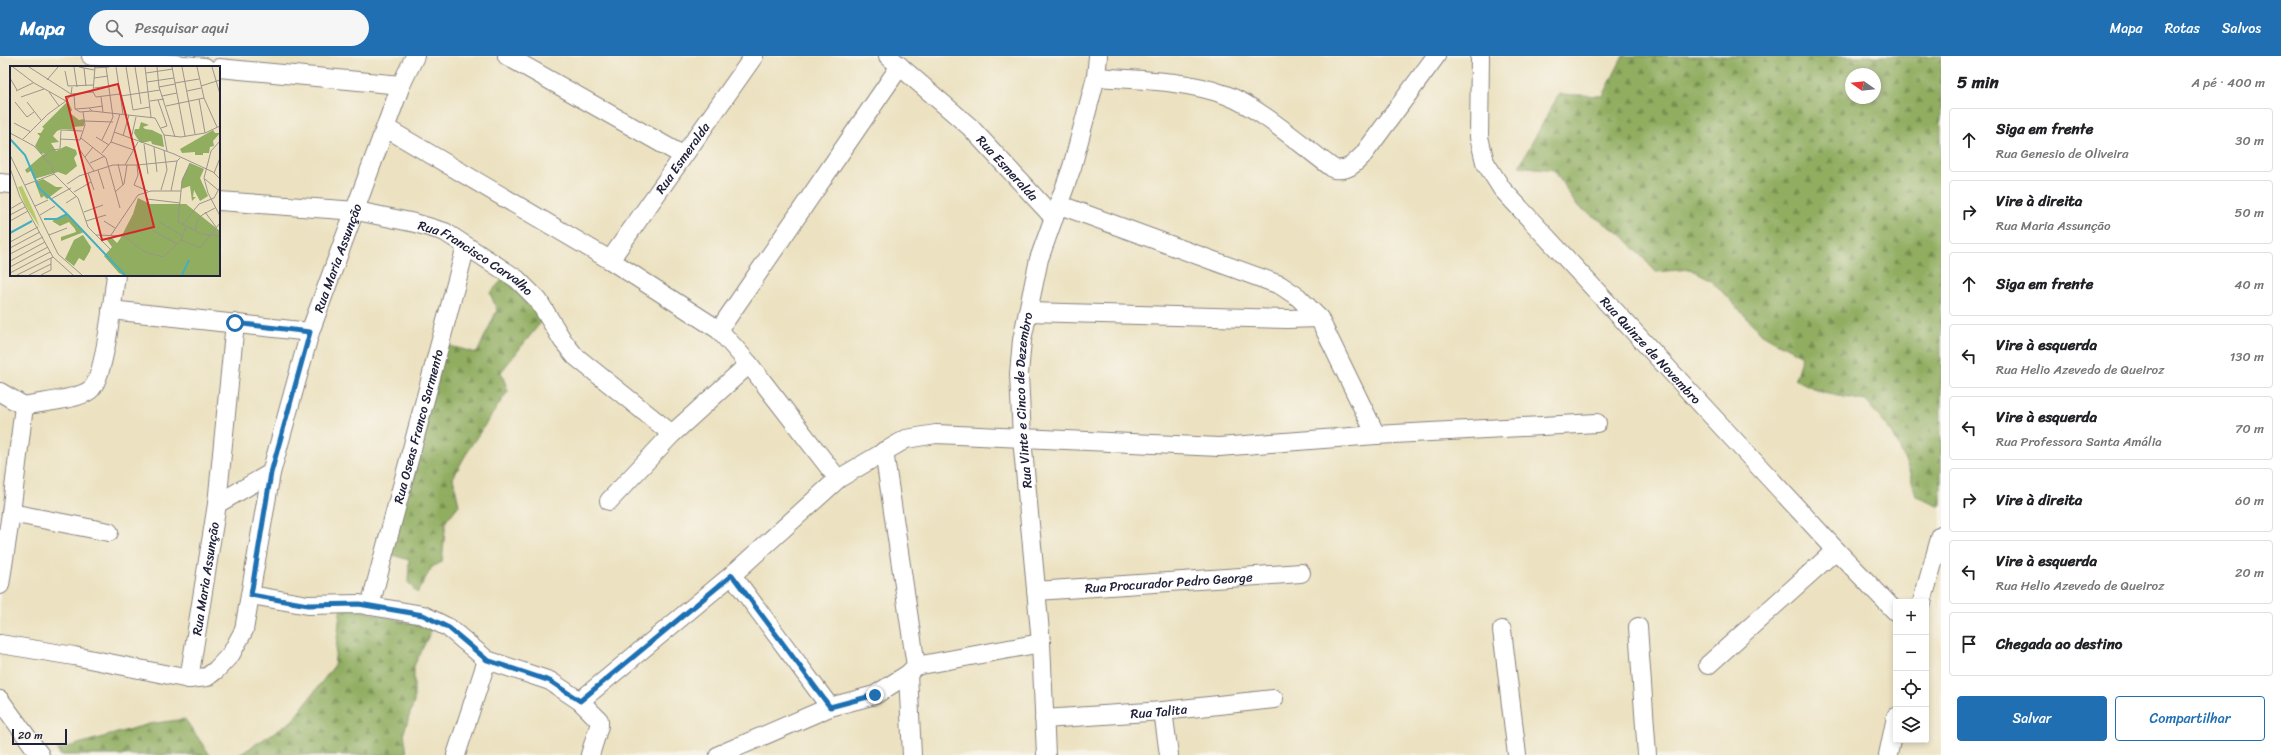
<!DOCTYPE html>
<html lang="pt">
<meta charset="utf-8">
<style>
:root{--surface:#fff;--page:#f6f6f6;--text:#202124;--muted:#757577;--line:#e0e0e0;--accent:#1f6fb2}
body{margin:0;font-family:Sriracha,sans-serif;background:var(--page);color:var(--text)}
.controls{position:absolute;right:12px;bottom:12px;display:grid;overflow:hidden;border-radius:4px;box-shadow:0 2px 6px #0003}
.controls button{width:36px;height:36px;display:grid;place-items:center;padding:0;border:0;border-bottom:1px solid var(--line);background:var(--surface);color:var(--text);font:20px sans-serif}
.compass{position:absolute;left:1845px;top:12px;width:36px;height:36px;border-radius:50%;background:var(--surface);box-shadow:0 2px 6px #0003;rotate:284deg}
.scale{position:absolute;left:12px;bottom:10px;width:55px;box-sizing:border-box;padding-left:4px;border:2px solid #22223b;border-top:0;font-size:11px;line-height:14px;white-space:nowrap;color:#22223b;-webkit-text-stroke:3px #f7f3e8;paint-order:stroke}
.stop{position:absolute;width:12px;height:12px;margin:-9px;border:3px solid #1f6fb2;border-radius:50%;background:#fff}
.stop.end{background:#1f6fb2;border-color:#fff;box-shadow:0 1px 4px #0008}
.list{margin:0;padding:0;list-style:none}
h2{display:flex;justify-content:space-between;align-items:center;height:52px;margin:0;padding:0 16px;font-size:17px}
h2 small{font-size:13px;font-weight:400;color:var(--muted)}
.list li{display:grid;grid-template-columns:26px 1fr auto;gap:12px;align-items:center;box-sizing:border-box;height:64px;margin:0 8px 8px;padding:0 8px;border:1px solid var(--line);border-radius:4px}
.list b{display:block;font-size:15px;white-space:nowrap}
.list p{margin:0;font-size:13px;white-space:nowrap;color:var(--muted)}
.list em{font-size:13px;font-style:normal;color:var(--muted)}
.actions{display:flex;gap:8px;padding:12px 16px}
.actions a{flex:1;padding:9px 0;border:1px solid var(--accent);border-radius:4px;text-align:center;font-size:14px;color:var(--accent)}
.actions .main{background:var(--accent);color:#fff}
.icon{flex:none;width:22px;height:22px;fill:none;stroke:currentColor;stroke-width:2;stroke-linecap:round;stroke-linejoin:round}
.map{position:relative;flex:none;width:1941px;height:699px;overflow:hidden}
header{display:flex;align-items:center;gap:24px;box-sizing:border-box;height:56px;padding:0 20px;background:var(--accent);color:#fff}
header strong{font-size:19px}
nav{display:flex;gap:22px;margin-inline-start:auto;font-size:14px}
.search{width:280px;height:36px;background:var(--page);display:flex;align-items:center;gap:10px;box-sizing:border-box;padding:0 14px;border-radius:22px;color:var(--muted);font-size:15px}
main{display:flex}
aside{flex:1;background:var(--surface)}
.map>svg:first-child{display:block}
</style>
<header>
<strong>Mapa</strong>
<div class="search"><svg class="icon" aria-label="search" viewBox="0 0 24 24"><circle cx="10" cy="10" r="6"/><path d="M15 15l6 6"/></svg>Pesquisar aqui</div>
<nav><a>Mapa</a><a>Rotas</a><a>Salvos</a></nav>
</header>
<main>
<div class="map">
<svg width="1941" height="699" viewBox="0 0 1941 699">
<defs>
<pattern id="forest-firs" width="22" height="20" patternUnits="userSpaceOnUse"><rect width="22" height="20" fill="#90ad60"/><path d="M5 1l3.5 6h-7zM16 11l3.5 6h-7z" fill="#758c50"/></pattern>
</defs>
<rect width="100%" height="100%" fill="#f7f3e8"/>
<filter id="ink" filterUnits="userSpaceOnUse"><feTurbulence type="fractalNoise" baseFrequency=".025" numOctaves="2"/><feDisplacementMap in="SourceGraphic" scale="8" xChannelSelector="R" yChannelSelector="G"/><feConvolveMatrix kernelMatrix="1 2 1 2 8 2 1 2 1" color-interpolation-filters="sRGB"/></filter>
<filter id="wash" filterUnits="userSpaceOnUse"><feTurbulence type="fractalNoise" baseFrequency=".012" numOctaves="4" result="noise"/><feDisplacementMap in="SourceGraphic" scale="16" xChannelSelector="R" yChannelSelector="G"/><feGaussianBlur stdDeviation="0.9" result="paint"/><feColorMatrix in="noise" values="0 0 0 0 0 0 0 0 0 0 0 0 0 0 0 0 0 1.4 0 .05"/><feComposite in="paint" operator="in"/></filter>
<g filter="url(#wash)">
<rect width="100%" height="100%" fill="#ece2c1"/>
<g fill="url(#forest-firs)" stroke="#59684e" fill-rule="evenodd">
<path d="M 1623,0 L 1941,0 L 1941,450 L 1916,440 L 1909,414 L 1893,378 L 1866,345 L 1823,337 L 1795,323 L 1802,300 L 1762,278 L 1711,224 L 1690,213 L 1656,216 L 1621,178 L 1576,149 L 1554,114 L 1519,110 L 1559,38 L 1603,40 ZM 1851,18 L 1875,18 L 1875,42 L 1851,42 Z"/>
<polygon points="504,222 531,249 542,265 501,316 508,335 470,391 453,422 459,449 446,465 442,506 432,511 417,537 408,526 409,504 390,498 439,287 477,297 497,254 490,237"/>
<polygon points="341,549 432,573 414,610 414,646 404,676 407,699 239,699 292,665 334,610"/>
<polygon points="185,663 210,699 60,699 57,694 149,668"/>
</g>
</g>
<g filter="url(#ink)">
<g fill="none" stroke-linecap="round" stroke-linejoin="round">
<defs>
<g id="street">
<polyline points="91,0 205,11"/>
<polyline points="507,0 682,99"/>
<path id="s1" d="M 888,0 L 970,71 L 1054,162"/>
<path id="s2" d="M 1480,0 L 1479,81 L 1485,106 L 1502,133 L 1836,494 L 1896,556"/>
<polyline points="219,12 401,29"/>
<path d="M 1096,21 C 1139,24 1184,24 1226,39 C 1259,51 1304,91 1334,113 C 1348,115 1353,109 1363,99 L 1436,0"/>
<polyline points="386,72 610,204 719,274 749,308 838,423"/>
<polyline points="0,127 11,128"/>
<path id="s3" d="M 219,145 L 357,155 L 415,167 L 445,176 L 517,223 L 538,244 L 563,285 L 575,300 L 672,378"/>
<polyline points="1060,149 1280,229 1298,241 1319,262 1376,379"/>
<path id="s4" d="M 610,204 L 754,0"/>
<polyline points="111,254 310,276"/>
<polyline points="1028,256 1287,263 1319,262"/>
<polyline points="719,274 900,10"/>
<polyline points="0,336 24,350"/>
<path d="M 24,350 C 41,346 77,344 90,334 C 105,323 113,240 116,219"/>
<polyline points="884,395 916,610"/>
<polyline points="609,445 672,378 749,308"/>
<polyline points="217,448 235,267"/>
<polyline points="11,457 109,476"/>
<polyline points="732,519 830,651"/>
<polyline points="0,529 11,457 24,350"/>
<path id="s5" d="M 1036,535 L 1301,517"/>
<polyline points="251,539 308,549 359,548 423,559 449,572 487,604 550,625 580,645 599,664 599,670 590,699"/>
<polyline points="1922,546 1941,479"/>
<path id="s6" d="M 370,550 L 466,190"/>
<polyline points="1638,571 1647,699"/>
<polyline points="1502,574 1517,699"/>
<path id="s7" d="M 0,588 L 74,600 L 189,623 L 217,448 L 271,417 L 310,276 L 401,29 L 415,0"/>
<polyline points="1708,609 1836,494"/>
<polyline points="916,610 1041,587"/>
<polyline points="908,618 912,699"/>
<polyline points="189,623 207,621 216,614 231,598 244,574 271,417"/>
<polyline points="0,644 40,699"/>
<polyline points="580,645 732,519 838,423 906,383 936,378 1219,391 1376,379 1597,367"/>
<polyline points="1163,655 1169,699"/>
<path id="s8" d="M 1044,663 L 1163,655 L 1274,643"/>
<polyline points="456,699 487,604"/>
<polyline points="719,699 830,651 875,639 908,618 916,610"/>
<path id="s9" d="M 1046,699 L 1041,587 L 1022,382 L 1019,318 L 1022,284 L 1039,203 L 1072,111 L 1096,21 L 1098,0"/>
<polyline points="1888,699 1896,661"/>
</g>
</defs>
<use href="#street" stroke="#87827e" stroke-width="20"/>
<use href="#street" stroke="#fff" stroke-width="18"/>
</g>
</g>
<g fill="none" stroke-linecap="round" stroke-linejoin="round" filter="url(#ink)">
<polyline stroke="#1f6fb2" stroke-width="5" points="235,267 310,276 271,417 251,539 308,549 359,548 423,559 449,572 487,604 550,625 580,645 732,519 830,651 875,639"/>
</g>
<g text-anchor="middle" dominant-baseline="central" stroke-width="3" stroke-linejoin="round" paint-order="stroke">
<g font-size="13" fill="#22223b" stroke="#f7f3e8">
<text stroke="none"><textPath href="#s4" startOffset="125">Rua Esmeralda</textPath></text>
<text stroke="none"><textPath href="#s1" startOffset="164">Rua Esmeralda</textPath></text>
<text stroke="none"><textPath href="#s7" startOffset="657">Rua Maria Assunção</textPath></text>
<text stroke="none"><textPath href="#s3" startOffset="268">Rua Francisco Carvalho</textPath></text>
<text stroke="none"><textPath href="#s2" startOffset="358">Rua Quinze de Novembro</textPath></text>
<text stroke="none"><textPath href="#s9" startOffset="356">Rua Vinte e Cinco de Dezembro</textPath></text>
<text stroke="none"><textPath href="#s6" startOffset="186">Rua Oseas Franco Sarmento</textPath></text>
<text stroke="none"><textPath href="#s7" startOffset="294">Rua Maria Assunção</textPath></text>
<text stroke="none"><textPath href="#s5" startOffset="133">Rua Procurador Pedro George</textPath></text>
<text stroke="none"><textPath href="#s8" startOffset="115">Rua Talita</textPath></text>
</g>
</g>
<g transform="translate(10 10)">
<rect width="210" height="210" fill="#ece2c1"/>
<path d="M 58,35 L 62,44 L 60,47 L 69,54 L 74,53 L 74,60 L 63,61 L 65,64 L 52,63 L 47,65 L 43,70 L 49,76 L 41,77 L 46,85 L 56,80 L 66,84 L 67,88 L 64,92 L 67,100 L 56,109 L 48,106 L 24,113 L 21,105 L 17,107 L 15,104 L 35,87 L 31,88 L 25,80 L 30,70 L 27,67 L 31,67 L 34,62 L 32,61 ZM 131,56 L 139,59 L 133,61 L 135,63 L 142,64 L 152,69 L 154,81 L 142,78 L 141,75 L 131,77 L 127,72 L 124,67 L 125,63 L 129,63 ZM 203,64 L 205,67 L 210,67 L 203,75 L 204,80 L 200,81 L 199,87 L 193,87 L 193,89 L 185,89 L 185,86 L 172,87 L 170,83 ZM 180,97 L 194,103 L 190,112 L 198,130 L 190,135 L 184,124 L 183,131 L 186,131 L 182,135 L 180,120 L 171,123 L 172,113 ZM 33,113 L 46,121 L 53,121 L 37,133 L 34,130 L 31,132 L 25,116 ZM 128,132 L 140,138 L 176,138 L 210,165 L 210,209 L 113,209 L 109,207 L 94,190 L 102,181 L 97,174 L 101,171 L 107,177 L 110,173 L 123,148 ZM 58,148 L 74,166 L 51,175 L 51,171 L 66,166 L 65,163 L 59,156 L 50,160 L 42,155 ZM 73,169 L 81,181 L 80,185 L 74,195 L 69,192 L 64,200 L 55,193 L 64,174 Z" fill="#90ad60"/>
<path d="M 12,120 L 24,146 L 30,162 L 15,139 L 8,121 Z" fill="#b6c96c"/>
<path fill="none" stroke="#44afc3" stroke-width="2" d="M 0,73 L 15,89 L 29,122 L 57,148M 34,153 L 47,153 L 57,148 L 115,209M 0,167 L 22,155M 172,209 L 179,194"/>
<path fill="none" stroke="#9b958b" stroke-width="1" d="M 3,1 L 24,17 L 56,35M 19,1 L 61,28 L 83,26M 64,1 L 67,21M 69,1 L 84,4M 106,1 L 113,48M 116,1 L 123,44 L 140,41M 125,1 L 131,38M 135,1 L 141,51M 147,1 L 149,21 L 165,71M 162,1 L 175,70M 172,1 L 185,68M 187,1 L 194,32 L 207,61M 202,1 L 210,28M 74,2 L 76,20M 84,2 L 99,1M 55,5 L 58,20 L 84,19M 136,7 L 163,3M 0,12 L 7,24M 84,12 L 98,10M 37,14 L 48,1M 137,16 L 164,12M 165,17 L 189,13M 191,20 L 210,14M 149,21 L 165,18M 84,22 L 99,20M 6,25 L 23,17M 177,25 L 191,22M 39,26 L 49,40M 83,26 L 86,31 L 110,28M 83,26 L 85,1M 64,28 L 65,43 L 79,42 L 82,45 L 145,52 L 154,69 L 157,85M 111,30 L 150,24M 152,30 L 167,27M 11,31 L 34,23M 91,31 L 93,46M 189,33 L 195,67M 148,34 L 157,60 L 151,62M 140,35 L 154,33M 5,36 L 17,51 L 24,46M 17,36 L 31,54M 156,40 L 194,32M 79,42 L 93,40M 65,43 L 70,46 L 82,45M 74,55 L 103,56M 4,57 L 21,66M 104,66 L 164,88 L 203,106 L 210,113M 0,67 L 24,80 L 42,100 L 44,108M 154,69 L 171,71 L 195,67 L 210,60M 113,70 L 119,49M 86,71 L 99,79M 71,72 L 96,92 L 110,142M 13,73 L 38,48 L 56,35 L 61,29 L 62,21M 50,73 L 70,74 L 75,59 L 73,46M 121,73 L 126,51M 92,74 L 103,51 L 96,1M 210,75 L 201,85 L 194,112 L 198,127 L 210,150M 101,76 L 124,84M 134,78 L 138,108M 144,81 L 147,106M 70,84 L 84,105M 92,87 L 101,76 L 110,48M 0,89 L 48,188 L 72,209M 34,91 L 41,84 L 50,83 L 51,64 L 72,65M 75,91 L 83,81M 80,97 L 95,90M 180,97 L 172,115 L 168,156 L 192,168 L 210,170M 108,98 L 113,119M 115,99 L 128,76M 127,99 L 128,109 L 124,119 L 138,125M 0,102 L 10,131 L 43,191 L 63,209M 88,104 L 94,123M 78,107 L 84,124M 204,107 L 210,92M 44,108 L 68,132 L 78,161 L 86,169 L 114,170 L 135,186 L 153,191 L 171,174 L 176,161M 195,113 L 208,124M 57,118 L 69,110 L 103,99 L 127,99 L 167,95 L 170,92M 15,119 L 44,108M 151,124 L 157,104 L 154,84M 161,125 L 167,95M 64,126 L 81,116M 105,126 L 114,118 L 117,99M 41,133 L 61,122M 137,133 L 170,137M 56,137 L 67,130M 25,140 L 38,134M 0,143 L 12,136M 74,146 L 93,139M 195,146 L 206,161M 0,149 L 15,141M 30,149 L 45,140M 0,155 L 18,145M 76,155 L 96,149M 94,155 L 105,162M 149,156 L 173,170M 172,159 L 189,138 L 204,132 L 210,121M 142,164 L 167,178M 185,165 L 187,155 L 192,149 L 205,142M 39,169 L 57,162M 86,169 L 101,184M 101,169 L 128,129 L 141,125 L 171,125M 171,174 L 190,182 L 210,157M 0,176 L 28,161M 0,182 L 30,166M 0,188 L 33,171M 0,195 L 35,176M 0,201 L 38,181M 0,207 L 40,186M 7,209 L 43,191M 19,209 L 41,198M 31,209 L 41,204 L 41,192"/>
<path fill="#d62828" fill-opacity="0.15" stroke="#d62828" stroke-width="2" d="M 108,18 L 144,161 L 92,174 L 56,31 Z"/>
<rect width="210" height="210" fill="none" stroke="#22223b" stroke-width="2"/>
</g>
</svg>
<div class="controls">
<button>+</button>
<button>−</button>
<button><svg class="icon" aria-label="locate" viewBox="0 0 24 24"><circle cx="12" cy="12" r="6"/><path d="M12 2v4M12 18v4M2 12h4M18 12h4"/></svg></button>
<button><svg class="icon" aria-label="layers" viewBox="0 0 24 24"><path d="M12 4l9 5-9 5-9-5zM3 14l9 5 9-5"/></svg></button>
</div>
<svg class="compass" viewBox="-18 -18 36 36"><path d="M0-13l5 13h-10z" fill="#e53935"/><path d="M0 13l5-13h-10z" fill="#757577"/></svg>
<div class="scale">20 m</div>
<div class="stop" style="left:235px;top:267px"></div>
<div class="stop end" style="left:875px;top:639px"></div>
</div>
<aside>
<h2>5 min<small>A pé · 400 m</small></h2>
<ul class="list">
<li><svg class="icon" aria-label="ahead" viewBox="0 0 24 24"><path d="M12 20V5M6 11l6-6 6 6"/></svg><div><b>Siga em frente</b><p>Rua Genesio de Oliveira</p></div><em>30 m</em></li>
<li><svg class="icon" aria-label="right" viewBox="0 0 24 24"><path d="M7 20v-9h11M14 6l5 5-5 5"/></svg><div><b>Vire à direita</b><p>Rua Maria Assunção</p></div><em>50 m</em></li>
<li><svg class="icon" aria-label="ahead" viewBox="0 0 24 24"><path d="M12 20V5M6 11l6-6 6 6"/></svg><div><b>Siga em frente</b></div><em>40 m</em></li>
<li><svg class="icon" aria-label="left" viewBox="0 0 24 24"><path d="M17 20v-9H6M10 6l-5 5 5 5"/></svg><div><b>Vire à esquerda</b><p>Rua Helio Azevedo de Queiroz</p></div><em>130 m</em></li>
<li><svg class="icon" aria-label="left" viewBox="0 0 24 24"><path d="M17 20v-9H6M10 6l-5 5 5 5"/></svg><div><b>Vire à esquerda</b><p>Rua Professora Santa Amália</p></div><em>70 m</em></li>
<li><svg class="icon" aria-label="right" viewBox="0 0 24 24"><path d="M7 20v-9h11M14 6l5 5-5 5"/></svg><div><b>Vire à direita</b></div><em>60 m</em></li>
<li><svg class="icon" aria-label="left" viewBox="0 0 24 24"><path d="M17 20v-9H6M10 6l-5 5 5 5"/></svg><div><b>Vire à esquerda</b><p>Rua Helio Azevedo de Queiroz</p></div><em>20 m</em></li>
<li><svg class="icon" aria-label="arrive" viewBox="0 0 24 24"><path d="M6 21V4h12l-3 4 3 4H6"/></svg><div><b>Chegada ao destino</b></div></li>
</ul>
<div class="actions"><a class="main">Salvar</a><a>Compartilhar</a></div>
</aside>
</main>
